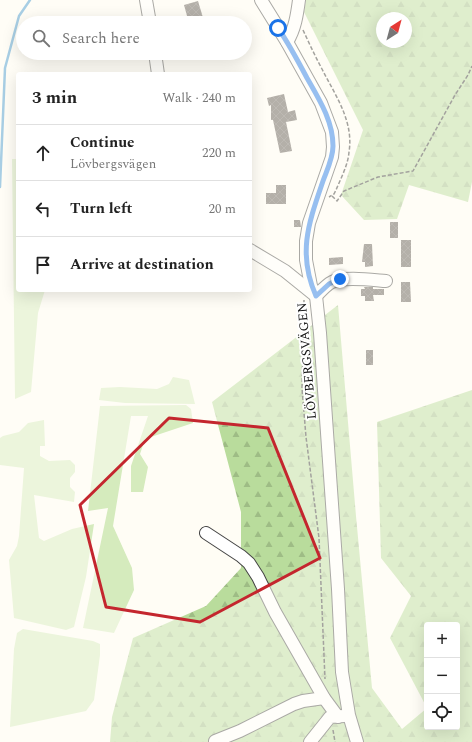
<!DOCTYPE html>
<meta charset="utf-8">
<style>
:root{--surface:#fff;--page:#f6f6f6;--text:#222;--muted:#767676;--line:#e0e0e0}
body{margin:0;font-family:Spectral,serif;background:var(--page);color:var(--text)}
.controls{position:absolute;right:12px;bottom:12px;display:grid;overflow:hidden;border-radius:4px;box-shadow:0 4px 16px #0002}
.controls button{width:36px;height:36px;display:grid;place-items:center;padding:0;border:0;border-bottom:1px solid var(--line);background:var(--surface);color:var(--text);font:20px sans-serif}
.compass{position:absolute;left:376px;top:12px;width:36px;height:36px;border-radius:50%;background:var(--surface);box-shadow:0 4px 16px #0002;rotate:36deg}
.stop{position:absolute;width:12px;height:12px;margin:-9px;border:3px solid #1a73e8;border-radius:50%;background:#fff}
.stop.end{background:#1a73e8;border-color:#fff;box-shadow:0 1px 4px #0008}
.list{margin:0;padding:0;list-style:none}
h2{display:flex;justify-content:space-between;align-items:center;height:52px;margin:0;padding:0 16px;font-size:17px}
h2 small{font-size:13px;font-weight:400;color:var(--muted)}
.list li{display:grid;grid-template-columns:26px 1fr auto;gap:12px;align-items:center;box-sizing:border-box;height:56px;padding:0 16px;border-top:1px solid var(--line)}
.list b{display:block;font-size:15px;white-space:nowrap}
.list p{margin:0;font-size:13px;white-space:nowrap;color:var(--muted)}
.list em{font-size:13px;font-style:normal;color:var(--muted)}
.icon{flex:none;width:22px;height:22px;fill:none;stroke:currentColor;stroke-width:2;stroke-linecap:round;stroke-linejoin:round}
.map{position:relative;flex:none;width:472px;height:742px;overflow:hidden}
.search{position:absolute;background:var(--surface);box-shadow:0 4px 16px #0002;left:16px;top:16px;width:236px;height:44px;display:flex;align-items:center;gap:10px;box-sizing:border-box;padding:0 14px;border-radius:22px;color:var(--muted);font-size:15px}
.panel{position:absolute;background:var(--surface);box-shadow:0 4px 16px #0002;left:16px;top:72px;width:236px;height:220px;border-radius:4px}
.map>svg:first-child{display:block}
</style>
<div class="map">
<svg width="472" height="742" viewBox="0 0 472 742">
<defs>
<pattern id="forest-firs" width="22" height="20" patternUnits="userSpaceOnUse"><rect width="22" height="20" fill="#b9dc9c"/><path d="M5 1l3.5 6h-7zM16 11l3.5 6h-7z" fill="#9ebc85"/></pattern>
<pattern id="building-cross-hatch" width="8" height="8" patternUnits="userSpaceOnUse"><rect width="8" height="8" fill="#5a524d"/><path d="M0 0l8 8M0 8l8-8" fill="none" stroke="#6d6662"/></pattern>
</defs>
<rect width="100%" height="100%" fill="#fffdf5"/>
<g fill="#d5ebbd">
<polygon points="12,159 18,159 18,290 45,290 38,313 31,392 15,399"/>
<polygon points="173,377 189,380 195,404 125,403 99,400 101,388 120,387 157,389 169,384"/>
<polygon points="186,405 191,409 193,423 145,439 140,454 148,467 143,492 131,492 131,466 148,416 131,416 113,526 132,568 134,590 114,633 83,628 108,508 88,511 100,406"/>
<polygon points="44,420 45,446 40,446 40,456 49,461 70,460 75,465 75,472 70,478 70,487 75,492 74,502 34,495 39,538 44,541 72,529 94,524 86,577 74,627 66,630 14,618 9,560 17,546 19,536 24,468 0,465 0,438 3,436 19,432 28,423"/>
<polygon points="23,629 93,641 100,644 100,655 94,700 86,711 10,727 14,649 17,633"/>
</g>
<g fill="url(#forest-firs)" fill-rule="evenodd">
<path d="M 306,0 L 472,0 L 472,182 L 468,202 L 409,185 L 397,219 L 364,220 L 341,195 L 363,130 L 304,12 ZM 382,18 L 406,18 L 406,42 L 382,42 Z"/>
<path d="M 338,305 L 356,516 L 372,688 L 402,729 L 427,708 L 390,638 L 411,596 L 381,558 L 377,422 L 472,390 L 472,742 L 110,742 L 112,717 L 133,638 L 206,606 L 241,568 L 241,512 L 212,402 ZM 427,625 L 457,625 L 457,727 L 427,727 Z"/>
</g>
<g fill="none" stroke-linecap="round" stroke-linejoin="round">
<polyline stroke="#3f96cf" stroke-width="2.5" points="0,187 5,68 19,16 30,0"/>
</g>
<g fill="url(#building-cross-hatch)">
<polygon points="198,1 204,21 189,23 184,5"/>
<polygon points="284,94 288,112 295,110 297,120 286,122 292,151 280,153 273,120 271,120 271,105 269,106 267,98"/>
<polygon points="276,185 286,185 286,204 266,204 266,193 276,193"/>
<polygon points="294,220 300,220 301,227 294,227"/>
<rect x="390" y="222" width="8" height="16"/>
<rect x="401" y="240" width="10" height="27"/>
<polygon points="364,244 372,244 373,266 365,267 365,262 362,262"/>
<polygon points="343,257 343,264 329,265 329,258"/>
<polygon points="401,282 410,282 411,302 401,302"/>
<polygon points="364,287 373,287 373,289 384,289 384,295 373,295 374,301 365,301 365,296 361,296 361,289 365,289"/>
<rect x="366" y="350" width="7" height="15"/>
</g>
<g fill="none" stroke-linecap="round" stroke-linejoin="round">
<defs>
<g id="minor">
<polyline points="146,0 150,23"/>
<polyline points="261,0 287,42 321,103 332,132 333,147 332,157 309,223 306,241 306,260 311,286 316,296 320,333 338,589 342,672 349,715 357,742"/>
<path d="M 287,42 C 295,29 297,15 299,0"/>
<polyline points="155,53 158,74"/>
<path d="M 250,250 L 285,271 L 316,296 C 321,291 326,285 332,282 C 343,276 373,280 386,281"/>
<polyline points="206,533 241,556 249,563 258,577 275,612 324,698 338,717"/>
<polyline points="215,741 240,731 294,704 303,701 324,698"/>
<polyline points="310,742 330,717 344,716"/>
</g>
</defs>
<use href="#minor" stroke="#444" stroke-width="14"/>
<g stroke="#333" stroke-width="1.5" stroke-dasharray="4 2" stroke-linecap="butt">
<path d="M 303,30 C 309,43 315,56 322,69 C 335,95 354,121 349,152 C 348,165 341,178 336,190 L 334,194 L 329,197"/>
<polyline points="332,196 337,201 344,191 378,177 413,171 455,95 468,75 472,66"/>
<polyline points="304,300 302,388 306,437 319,538 325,679"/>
<polyline points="333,730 335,742"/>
</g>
<use href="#minor" stroke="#fff" stroke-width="12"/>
</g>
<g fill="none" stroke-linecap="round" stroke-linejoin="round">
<path stroke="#1a73e8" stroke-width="5" d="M 278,28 C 289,44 298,61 307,78 C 319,99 333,121 333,146 C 333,158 327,170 323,181 C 309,222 297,253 316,296 L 329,284 L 340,279"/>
</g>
<path d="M0 0H472V742H0ZM 169,418 L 268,428 L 320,558 L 200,622 L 106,607 L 80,505 Z" fill="#fffdf5" fill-opacity=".55" fill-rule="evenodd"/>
<path fill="none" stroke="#c4262e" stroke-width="3" stroke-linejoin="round" d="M 169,418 L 268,428 L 320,558 L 200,622 L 106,607 L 80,505 Z"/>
<g text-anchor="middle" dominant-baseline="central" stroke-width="4" stroke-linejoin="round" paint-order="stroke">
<g font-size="13" fill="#111" stroke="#fff">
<text transform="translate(307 361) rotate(-95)">LÖVBERGSVÄGEN</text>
</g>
</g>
</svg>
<div class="controls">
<button>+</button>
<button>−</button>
<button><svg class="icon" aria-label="locate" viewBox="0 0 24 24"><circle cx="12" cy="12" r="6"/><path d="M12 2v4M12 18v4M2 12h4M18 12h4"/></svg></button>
</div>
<svg class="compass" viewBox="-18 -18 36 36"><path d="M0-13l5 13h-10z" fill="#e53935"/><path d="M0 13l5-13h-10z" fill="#767676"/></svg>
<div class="stop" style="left:278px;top:28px"></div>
<div class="stop end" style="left:340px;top:279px"></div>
<div class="search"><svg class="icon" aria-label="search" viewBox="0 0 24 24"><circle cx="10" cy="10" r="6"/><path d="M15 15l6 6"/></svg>Search here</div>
<section class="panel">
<h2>3 min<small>Walk · 240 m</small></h2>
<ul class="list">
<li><svg class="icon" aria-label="ahead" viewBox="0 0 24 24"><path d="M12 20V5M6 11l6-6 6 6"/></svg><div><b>Continue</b><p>Lövbergsvägen</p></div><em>220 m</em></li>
<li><svg class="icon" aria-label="left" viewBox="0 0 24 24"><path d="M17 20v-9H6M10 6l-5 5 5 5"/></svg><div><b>Turn left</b></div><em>20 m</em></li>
<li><svg class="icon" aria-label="arrive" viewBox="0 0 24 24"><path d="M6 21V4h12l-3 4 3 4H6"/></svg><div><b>Arrive at destination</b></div></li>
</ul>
</section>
</div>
